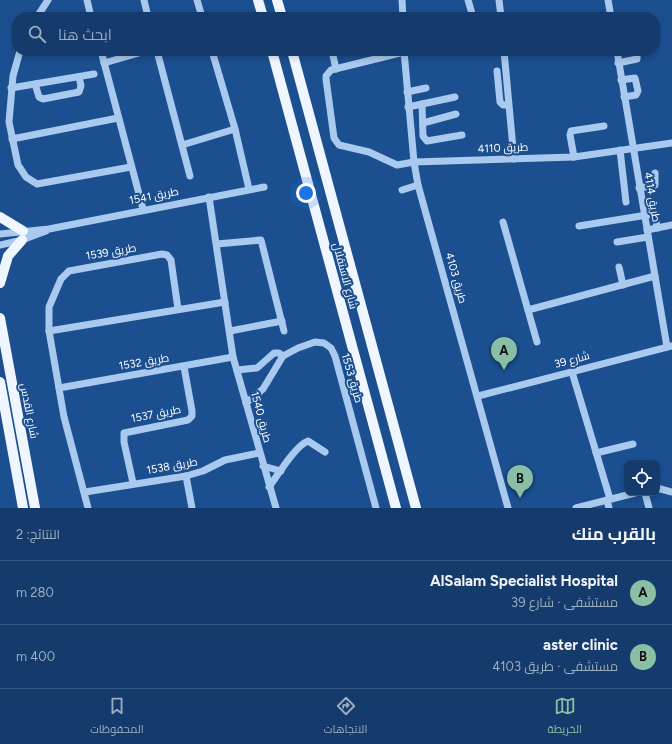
<!DOCTYPE html>
<html lang="ar">
<meta charset="utf-8">
<style>
:root{--surface:#143b6b;--page:#1d4271;--text:#f1f3f6;--muted:#9dadc1;--line:#33557e;--accent:#8abfa5}
body{margin:0;font-family:Figtree,Cairo,sans-serif;background:var(--page);color:var(--text);direction:rtl}
.controls{position:absolute;right:12px;bottom:12px;display:grid;overflow:hidden;border-radius:8px;box-shadow:0 2px 6px #0003}
.controls button{width:36px;height:36px;display:grid;place-items:center;padding:0;border:0;border-bottom:1px solid var(--line);background:var(--surface);color:var(--text);font:20px sans-serif}
.you{position:absolute;left:306px;top:193px;width:14px;height:14px;margin:-10px;border:3px solid #fff;border-radius:50%;background:#1a73e8;box-shadow:0 0 0 6px #1a73e833}
.badge{display:grid;place-items:center;width:26px;height:26px;border-radius:50%;background:var(--accent);color:#111;font-size:13px;font-weight:700}
.pin{position:absolute;translate:-50% -33px;filter:drop-shadow(0 1px 2px #0008)}
.pin::after{content:'';position:absolute;top:21px;width:14px;height:12px;background:inherit;clip-path:polygon(0 0,100% 0,50% 100%)}
.list{margin:0;padding:0;list-style:none}
h2{display:flex;justify-content:space-between;align-items:center;height:52px;margin:0;padding:0 16px;font-size:17px}
h2 small{font-size:13px;font-weight:400;color:var(--muted)}
.list li{display:grid;grid-template-columns:26px 1fr auto;gap:12px;align-items:center;box-sizing:border-box;height:64px;padding:0 16px;border-top:1px solid var(--line)}
.list b{display:block;font-size:15px;white-space:nowrap}
.list p{margin:0;font-size:13px;white-space:nowrap;color:var(--muted)}
.list em{font-size:13px;font-style:normal;color:var(--muted)}
.icon{flex:none;width:22px;height:22px;fill:none;stroke:currentColor;stroke-width:2;stroke-linecap:round;stroke-linejoin:round}
.map{position:relative;flex:none;width:672px;height:508px;overflow:hidden;direction:ltr}
.search{position:absolute;background:var(--surface);box-shadow:0 2px 6px #0003;left:12px;right:12px;top:12px;height:44px;display:flex;align-items:center;gap:10px;box-sizing:border-box;padding:0 14px;border-radius:16px;color:var(--muted);font-size:15px}
.sheet{height:180px;background:var(--surface)}
nav{display:flex;justify-content:space-around;align-items:center;box-sizing:border-box;height:56px;border-top:1px solid var(--line);background:var(--surface);font-size:11px;color:var(--muted)}
nav a{display:grid;justify-items:center;gap:2px}
nav .on{color:var(--accent)}
.map>svg:first-child{display:block}
</style>
<div class="map">
<svg width="672" height="508" viewBox="0 0 672 508">
<rect width="100%" height="100%" fill="#1b4f8f"/>
<g fill="none" stroke-linecap="round" stroke-linejoin="round">
<g stroke="#a9c9ee" stroke-width="7">
<polyline points="87,0 91,17"/>
<polyline points="144,0 148,17"/>
<polyline points="197,0 202,17"/>
<polyline points="402,0 403,17"/>
<polyline points="468,0 473,17"/>
<polyline points="499,0 501,17"/>
<polyline points="608,0 611,17"/>
<polyline points="37,17 48,0"/>
<polyline points="20,51 13,76 9,122 18,165 26,177 37,184 131,167"/>
<polyline points="101,51 143,209"/>
<polyline points="157,51 190,176"/>
<polyline points="212,51 235,129 249,189"/>
<polyline points="332,51 336,69"/>
<polyline points="404,51 414,162 418,185 508,508"/>
<polyline points="504,51 514,159"/>
<polyline points="617,51 667,347"/>
<polyline points="404,52 331,70 326,76 326,79 334,138 339,145 369,152 397,165 414,162 574,157 672,143"/>
<polyline points="104,63 146,51"/>
<polyline points="618,63 637,59 637,52"/>
<polyline points="497,71 500,102 503,105 508,105"/>
<polyline points="621,80 635,78 638,91 636,95 624,97"/>
<polyline points="35,84 39,97 43,99 79,92 81,86 79,77"/>
<polyline points="11,88 94,74"/>
<polyline points="407,92 426,88"/>
<polyline points="422,104 423,136 427,141 462,135"/>
<polyline points="408,107 455,97"/>
<polyline points="423,123 456,114"/>
<polyline points="12,139 118,118"/>
<polyline points="182,145 235,129"/>
<polyline points="620,150 626,202"/>
<polyline points="574,157 570,135 571,131 604,126"/>
<polyline points="639,188 655,185 655,173"/>
<polyline points="402,190 418,185"/>
<polyline points="209,197 233,357 276,508"/>
<polyline points="503,222 537,342"/>
<polyline points="579,226 653,214 658,228"/>
<polyline points="647,230 672,225"/>
<polyline points="0,234 49,229 264,187"/>
<polyline points="617,242 648,237"/>
<polyline points="217,244 261,240 284,331"/>
<polyline points="0,245 22,240 46,231"/>
<polyline points="619,267 623,285"/>
<polyline points="528,310 655,276"/>
<polyline points="49,331 225,302"/>
<polyline points="230,331 282,321"/>
<polyline points="237,370 257,368 274,353 279,353 283,356"/>
<polyline points="572,372 610,499"/>
<polyline points="59,388 233,357"/>
<polyline points="478,396 672,346"/>
<polyline points="246,403 263,389 283,356 298,348 315,342 324,343 331,348 335,356 376,508"/>
<polyline points="596,453 633,444"/>
<polyline points="263,466 281,471"/>
<polyline points="186,476 192,508"/>
<polyline points="133,483 124,442 124,433 188,420 192,416 192,411 184,367"/>
<path d="M 269,487 C 278,475 295,446 308,441 L 325,452"/>
<polyline points="657,488 672,492"/>
<polyline points="85,492 186,476 203,471 225,460 259,453"/>
<polyline points="645,493 649,508"/>
<polyline points="607,500 609,508"/>
<polyline points="88,508 64,417 49,331 49,307 61,279 69,271 162,254 167,255 171,260 178,309"/>
<polyline points="576,508 635,493"/>
</g>
<g stroke="#f0f6ff" stroke-width="10">
<polyline points="258,0 263,17"/>
<polyline points="277,0 282,17"/>
<polyline points="272,51 396,508"/>
<polyline points="292,51 416,508"/>
<polyline points="0,217 23,231"/>
<polyline points="0,283 8,256 22,240"/>
<polyline points="0,318 35,508"/>
<polyline points="0,382 23,508"/>
</g>
</g>
<g text-anchor="middle" dominant-baseline="central" stroke-width="4" stroke-linejoin="round" paint-order="stroke">
<g font-size="11" fill="#fff" stroke="#1b4f8f">
<text transform="translate(503 148) rotate(-2)">طريق 4110</text>
<text transform="translate(154 196) rotate(-11)">طريق 1541</text>
<text transform="translate(652 197) rotate(80)">طريق 4114</text>
<text transform="translate(111 252) rotate(-10)">طريق 1539</text>
<text transform="translate(345 276) rotate(75)">شارع الاستقلال</text>
<text transform="translate(456 278) rotate(74)">طريق 4103</text>
<text transform="translate(572 360) rotate(-15)">شارع 39</text>
<text transform="translate(144 362) rotate(-10)">طريق 1532</text>
<text transform="translate(352 378) rotate(74)">طريق 1553</text>
<text transform="translate(29 411) rotate(79)">شارع القدس</text>
<text transform="translate(156 414) rotate(-11)">طريق 1537</text>
<text transform="translate(261 417) rotate(75)">طريق 1540</text>
<text transform="translate(172 466) rotate(-10)">طريق 1538</text>
</g>
</g>
</svg>
<div class="controls">
<button><svg class="icon" aria-label="locate" viewBox="0 0 24 24"><circle cx="12" cy="12" r="6"/><path d="M12 2v4M12 18v4M2 12h4M18 12h4"/></svg></button>
</div>
<div class="you"></div>
<div class="pin badge" style="left:504px;top:370px">A</div>
<div class="pin badge" style="left:520px;top:498px">B</div>
<div class="search"><svg class="icon" aria-label="search" viewBox="0 0 24 24"><circle cx="10" cy="10" r="6"/><path d="M15 15l6 6"/></svg>ابحث هنا</div>
</div>
<section class="sheet">
<h2>بالقرب منك<small>النتائج: 2</small></h2>
<ul class="list">
<li><span class="badge">A</span><div><b>AlSalam Specialist Hospital</b><p>مستشفى · شارع 39</p></div><em>280 m</em></li>
<li><span class="badge">B</span><div><b>aster clinic</b><p>مستشفى · طريق 4103</p></div><em>400 m</em></li>
</ul>
</section>
<nav>
<a class="on"><svg class="icon" aria-label="map" viewBox="0 0 24 24"><path d="M3 6l6-2 6 2 6-2v14l-6 2-6-2-6 2zM9 4v14M15 6v14"/></svg>الخريطة</a>
<a><svg class="icon" aria-label="directions" viewBox="0 0 24 24"><path d="M12 3l9 9-9 9-9-9zM9 14v-3h6M13 9l2 2-2 2"/></svg>الاتجاهات</a>
<a><svg class="icon" aria-label="saved" viewBox="0 0 24 24"><path d="M7 4h10v16l-5-4-5 4z"/></svg>المحفوظات</a>
</nav>
